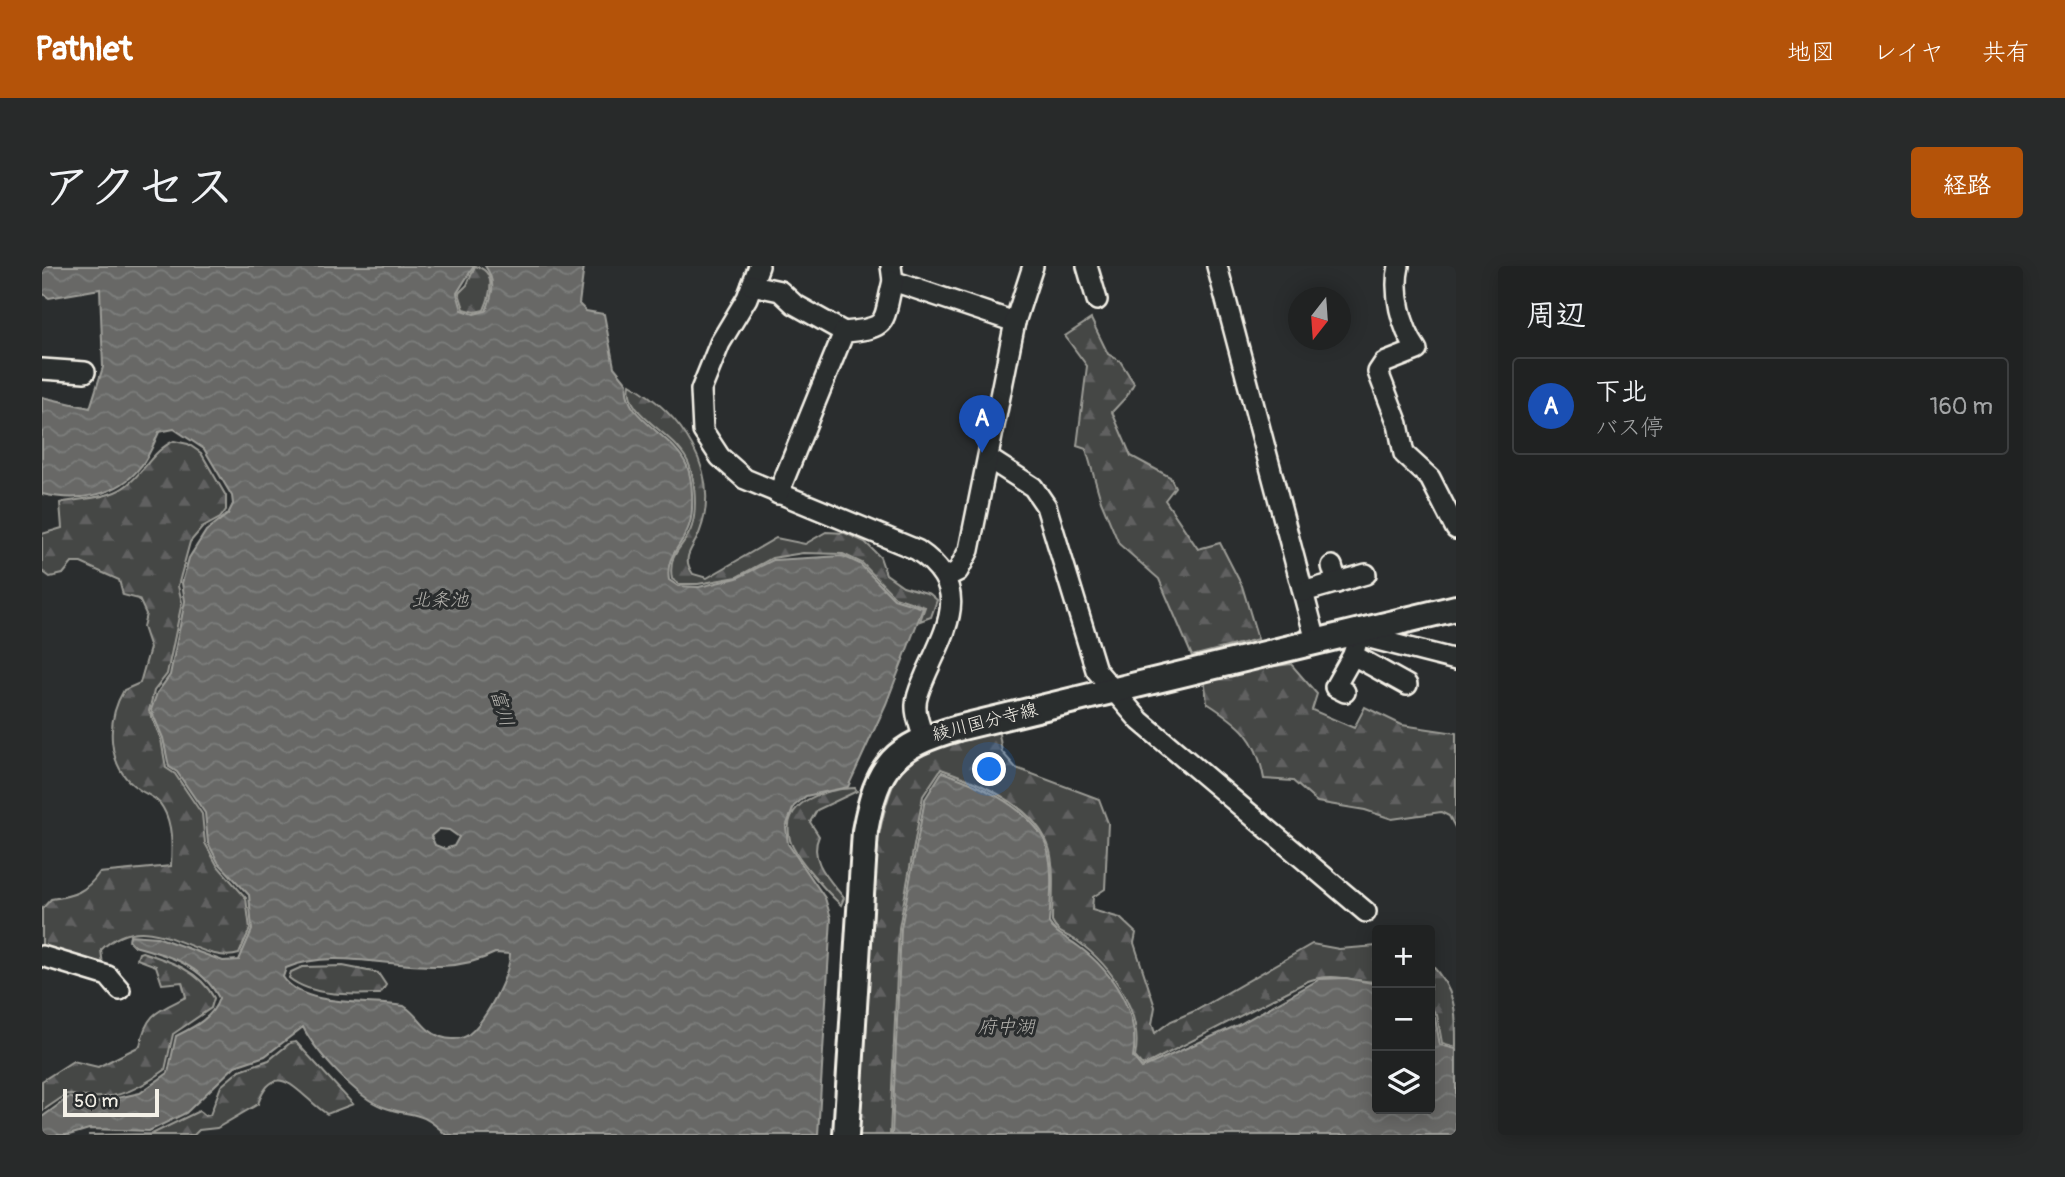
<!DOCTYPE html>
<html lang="ja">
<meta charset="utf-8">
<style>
:root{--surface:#202222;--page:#282a2a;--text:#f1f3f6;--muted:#a2a4a5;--line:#3d3f40;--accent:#b45309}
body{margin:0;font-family:Pangolin,"Klee One",sans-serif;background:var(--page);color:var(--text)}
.controls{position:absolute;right:21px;bottom:21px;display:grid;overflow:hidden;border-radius:7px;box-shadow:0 4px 18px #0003}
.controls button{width:63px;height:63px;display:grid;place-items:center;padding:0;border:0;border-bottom:2px solid var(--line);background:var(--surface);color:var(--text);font:35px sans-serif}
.compass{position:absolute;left:1246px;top:21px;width:63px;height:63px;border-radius:50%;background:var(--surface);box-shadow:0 4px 18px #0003;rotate:197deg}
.scale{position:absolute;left:21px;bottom:18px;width:96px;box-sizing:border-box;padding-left:7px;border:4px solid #f4f1e8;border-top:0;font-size:19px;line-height:24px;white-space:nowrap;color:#f4f1e8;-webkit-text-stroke:5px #2a2d2e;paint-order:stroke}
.you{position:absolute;left:948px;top:504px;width:24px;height:24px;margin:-18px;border:5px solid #fff;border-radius:50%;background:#1a73e8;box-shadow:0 0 0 10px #1a73e833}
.badge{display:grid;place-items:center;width:46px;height:46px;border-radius:50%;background:var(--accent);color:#fff;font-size:23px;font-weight:700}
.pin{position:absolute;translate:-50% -58px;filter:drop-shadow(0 2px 4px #0008)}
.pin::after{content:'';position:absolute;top:37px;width:24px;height:21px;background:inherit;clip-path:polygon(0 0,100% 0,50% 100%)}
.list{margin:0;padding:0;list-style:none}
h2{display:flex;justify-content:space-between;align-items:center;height:91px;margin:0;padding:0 28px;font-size:30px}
h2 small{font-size:23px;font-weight:400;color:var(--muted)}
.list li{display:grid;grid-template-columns:46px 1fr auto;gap:21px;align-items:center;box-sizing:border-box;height:98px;margin:0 14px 14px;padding:0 14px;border:2px solid var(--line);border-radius:7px}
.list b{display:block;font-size:26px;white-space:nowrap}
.list p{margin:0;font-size:23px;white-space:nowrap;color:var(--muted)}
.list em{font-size:23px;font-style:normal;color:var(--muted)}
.icon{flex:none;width:38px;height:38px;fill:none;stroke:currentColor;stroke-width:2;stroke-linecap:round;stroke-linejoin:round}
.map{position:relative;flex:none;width:1414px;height:869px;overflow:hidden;border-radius:7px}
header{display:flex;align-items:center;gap:42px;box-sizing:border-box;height:98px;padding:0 35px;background:var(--accent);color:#fff}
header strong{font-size:33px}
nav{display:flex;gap:38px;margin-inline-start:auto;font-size:24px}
.intro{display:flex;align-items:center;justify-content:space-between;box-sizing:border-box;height:168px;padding:0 42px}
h1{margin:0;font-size:49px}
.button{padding:18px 32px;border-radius:7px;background:var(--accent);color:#fff;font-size:24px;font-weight:700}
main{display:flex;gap:42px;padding:0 42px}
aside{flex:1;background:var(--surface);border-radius:7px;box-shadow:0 4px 18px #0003}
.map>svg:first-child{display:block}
</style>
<header>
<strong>Pathlet</strong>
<nav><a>地図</a><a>レイヤ</a><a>共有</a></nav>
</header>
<div class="intro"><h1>アクセス</h1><a class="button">経路</a></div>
<main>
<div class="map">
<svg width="1414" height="869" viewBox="0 0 1414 869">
<defs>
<pattern id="forest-firs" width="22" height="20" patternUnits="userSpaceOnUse" patternTransform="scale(1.75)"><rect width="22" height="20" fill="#444645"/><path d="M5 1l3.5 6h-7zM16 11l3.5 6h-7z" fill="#606160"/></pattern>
<pattern id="water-waves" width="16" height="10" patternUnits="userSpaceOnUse" patternTransform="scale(1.75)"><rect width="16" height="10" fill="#676866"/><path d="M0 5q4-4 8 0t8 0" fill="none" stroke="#7d7e7c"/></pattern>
</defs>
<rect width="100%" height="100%" fill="#2a2d2e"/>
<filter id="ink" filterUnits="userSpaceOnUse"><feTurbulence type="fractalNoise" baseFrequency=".0143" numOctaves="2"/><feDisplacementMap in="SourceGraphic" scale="14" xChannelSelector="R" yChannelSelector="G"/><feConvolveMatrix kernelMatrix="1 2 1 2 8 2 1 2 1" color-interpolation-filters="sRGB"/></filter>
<g filter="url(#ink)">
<g fill="url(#forest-firs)" stroke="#9c9c96" stroke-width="2">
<path d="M 433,0 C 455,5 449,28 442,44 L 433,46 L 422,43 L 417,27 L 425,19 Z"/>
<polygon points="1049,53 1066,88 1078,95 1092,117 1085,130 1070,146 1089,190 1128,211 1133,221 1123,234 1156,283 1178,277 1200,320 1216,373 1150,390 1117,313 1077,278 1059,235 1044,183 1035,180 1045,100 1023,70"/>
<path d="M 588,118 C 639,147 680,205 658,265 C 652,283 638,289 651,308 L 665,312 L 734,272 L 763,278 L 784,266 L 803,267 L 823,276 L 838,291 L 844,308 L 861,320 L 888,328 L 895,334 L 889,351 L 878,355 L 883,341 L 853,331 L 820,297 L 801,288 L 761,287 L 730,292 L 695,311 L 656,318 L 637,318 L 630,313 C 625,285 644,281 650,260 C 655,244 653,216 648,201 C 637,167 581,151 588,118 Z"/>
<path d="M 132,175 L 146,178 L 159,187 L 184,230 L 184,244 L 178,252 L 160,262 L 148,276 L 136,320 L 140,336 L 125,408 L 112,425 L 107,445 L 119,473 L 124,502 L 133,508 L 160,548 L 163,577 L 175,599 L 204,632 L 208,663 L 197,688 C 158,701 107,636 59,684 L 61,699 L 0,687 L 0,643 L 9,633 C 32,630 44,626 57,607 L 129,600 C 130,581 131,559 121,542 C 115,531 104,529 95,522 C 64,500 64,454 82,424 L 98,417 L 108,382 L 101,361 L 104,348 L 97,333 L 81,329 L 77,314 L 39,297 L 30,297 L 21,308 L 8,311 L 0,305 L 0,268 L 20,262 L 18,237 C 35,233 57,233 73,226 C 98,216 108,185 132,175 Z"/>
<path d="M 1229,394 L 1234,400 L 1249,398 L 1275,428 L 1270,444 L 1312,462 L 1323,441 L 1360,459 L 1414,467 L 1414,563 L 1407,550 L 1399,546 L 1350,553 L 1323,544 L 1275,536 L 1251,515 L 1222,513 C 1215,472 1199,459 1165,437 L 1162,410 Z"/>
<path d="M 956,462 L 960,486 L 974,502 L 1057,533 L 1066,557 L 1063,623 L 1051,631 L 1050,644 L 1078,652 L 1094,667 L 1092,677 L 1113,741 L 1110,758 L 1113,767 L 1129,755 L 1155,744 L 1270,678 L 1297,683 L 1335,680 L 1335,716 C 1310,715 1291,706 1266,715 L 1101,800 L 1093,791 C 1102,747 1070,700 1035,675 C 1025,669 1015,667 1010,656 C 1010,633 1013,606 1008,585 C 997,542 937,516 899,503 L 881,530 L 857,662 L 848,869 L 818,869 C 819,800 816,522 874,487 C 891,476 935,468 956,462 Z"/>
<path d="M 813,522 L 815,525 L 775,544 L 768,556 L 777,570 C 766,594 788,614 802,632 L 799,639 C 786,627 752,590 748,574 C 738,535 783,523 813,522 Z"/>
<path d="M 100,686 C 128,695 158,705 172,732 L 169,742 L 131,768 L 123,804 C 91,828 65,837 25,828 L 0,845 L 0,815 L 31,795 L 56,801 L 98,780 C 104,747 116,745 144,731 L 140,716 L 120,718 L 114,700 L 95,693 L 97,687 Z"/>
<path d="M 1388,697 C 1414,725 1414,743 1414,781 L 1400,777 L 1395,749 L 1388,741 Z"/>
<path d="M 301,700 L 336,707 L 344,719 L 338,728 C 310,729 271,731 247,712 L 249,706 L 260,701 Z"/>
<path d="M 254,776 L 311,838 L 285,848 C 260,833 234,787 216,838 L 175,862 L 157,864 L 152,869 L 46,869 L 110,868 L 157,845 L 163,850 L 168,849 L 179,820 L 198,804 L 227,794 L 248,777 Z"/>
</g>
<g fill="url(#water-waves)" stroke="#9f9f9a" stroke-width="2" fill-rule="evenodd">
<path d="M 0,0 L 432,0 L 415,27 L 420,44 L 432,48 L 444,45 C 451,28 454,15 443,0 L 542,0 L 537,38 L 544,45 L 562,48 L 572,101 L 585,117 C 580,153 631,167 645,200 C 651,214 652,246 647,260 C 640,281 623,289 627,314 L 636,320 L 657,321 L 695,312 L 731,294 L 801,290 L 818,298 L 852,333 L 881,342 L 844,438 L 806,521 L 764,530 L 752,540 L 744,561 L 746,578 L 783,632 L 789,652 L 776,869 L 404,869 C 377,842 371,852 341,841 C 315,832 273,785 261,761 L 223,790 L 193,800 L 144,847 L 107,865 L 47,863 L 27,869 L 0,869 L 0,851 L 27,831 L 48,838 L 98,827 L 126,807 L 134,770 C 152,761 171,752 177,732 C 160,699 126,689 92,680 L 87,675 L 88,669 L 115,671 L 181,695 L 197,694 L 210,664 L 207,629 L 176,596 L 166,577 L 163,547 L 135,506 L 127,501 L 121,472 L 109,444 L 115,427 L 128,409 L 143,335 L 140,317 L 147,292 L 164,265 L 186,248 L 191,238 L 190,230 L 162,183 L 132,163 L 117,166 C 112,177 107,191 99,200 C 76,231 35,236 0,228 L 0,131 L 48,142 L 61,101 L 58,23 L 7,32 L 0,27 ZM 397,563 L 407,564 L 417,571 L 412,580 L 403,583 L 393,579 L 389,570 ZM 453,687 L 468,688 C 468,709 443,756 426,769 C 418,774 407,774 399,771 C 381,765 377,749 362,740 C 329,734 262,743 241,711 L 244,702 C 308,675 387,721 453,687 Z"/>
<path d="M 900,506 C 933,517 980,538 1000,570 C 1013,591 1009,632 1007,657 C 1013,668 1026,672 1036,680 C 1070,705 1099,748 1091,791 L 1100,802 L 1198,758 L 1278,713 L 1304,712 L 1335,718 L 1335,843 L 1388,843 L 1388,746 L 1393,752 L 1398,779 L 1414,783 L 1414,869 L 850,869 L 859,662 L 883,533 Z"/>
</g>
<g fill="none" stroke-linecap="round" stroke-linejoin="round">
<defs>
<g id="minor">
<path d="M 717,0 L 705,32 L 678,77 L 659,124 L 661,165 L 678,191 L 703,213 L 875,284 C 930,321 906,359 884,408 C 880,418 874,429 874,439 C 873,450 879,461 881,471"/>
<polyline points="849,0 851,15 973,56"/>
<polyline points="1045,0 1055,34"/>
<polyline points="1175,0 1274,375"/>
<path d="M 1357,0 C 1351,26 1359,61 1375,84 L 1342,97 L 1336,106 L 1356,158 L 1362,188 L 1388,212 L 1414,263"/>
<polyline points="710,19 738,25 752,38 802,66"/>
<polyline points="0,103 43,106"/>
<polyline points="946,192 991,221 1004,240 1054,404 1098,455 1324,646"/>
<path d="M 736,228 L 802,66 C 849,62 840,57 851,15"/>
<polyline points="1290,300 1295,317"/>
<polyline points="904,311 916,305 927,284 973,56 991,0"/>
<polyline points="1261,326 1324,308"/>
<polyline points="1316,369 1414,394"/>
<polyline points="1311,389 1365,419"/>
<polyline points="1303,426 1293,421 1311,389 1318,365"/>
<polyline points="0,690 66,710 78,724"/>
</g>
<path id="major" d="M 804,869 L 823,565 C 835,498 852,480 916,462 L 1414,342"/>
</defs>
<use href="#minor" stroke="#f4f1e8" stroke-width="24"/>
<use href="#major" stroke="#f4f1e8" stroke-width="30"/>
<use href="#minor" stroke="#2a2d2e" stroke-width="19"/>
<use href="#major" stroke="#2a2d2e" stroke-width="24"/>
</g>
</g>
<g text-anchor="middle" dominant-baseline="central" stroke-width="6" stroke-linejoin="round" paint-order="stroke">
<g font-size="18" fill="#f4f1e8" stroke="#2a2d2e">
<text transform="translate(943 456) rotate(-14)">綾川国分寺線</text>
</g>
<g font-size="19" font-style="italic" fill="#b5b3ae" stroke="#2a2d2e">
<text x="398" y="334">北条池</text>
<text transform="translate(460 442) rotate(73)">富川</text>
<text x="964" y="761">府中湖</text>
</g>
</g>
</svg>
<div class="controls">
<button>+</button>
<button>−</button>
<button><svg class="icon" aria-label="layers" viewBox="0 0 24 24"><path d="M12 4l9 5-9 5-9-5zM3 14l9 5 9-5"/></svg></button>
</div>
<svg class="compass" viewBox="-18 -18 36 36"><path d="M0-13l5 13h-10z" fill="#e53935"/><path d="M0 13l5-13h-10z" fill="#a2a4a5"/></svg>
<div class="scale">50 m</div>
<div class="you"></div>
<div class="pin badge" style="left:940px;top:187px;background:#1a4fb4">A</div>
</div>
<aside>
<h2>周辺<small></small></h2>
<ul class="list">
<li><span class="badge" style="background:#1a4fb4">A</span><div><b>下北</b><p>バス停</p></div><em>160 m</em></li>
</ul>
</aside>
</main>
